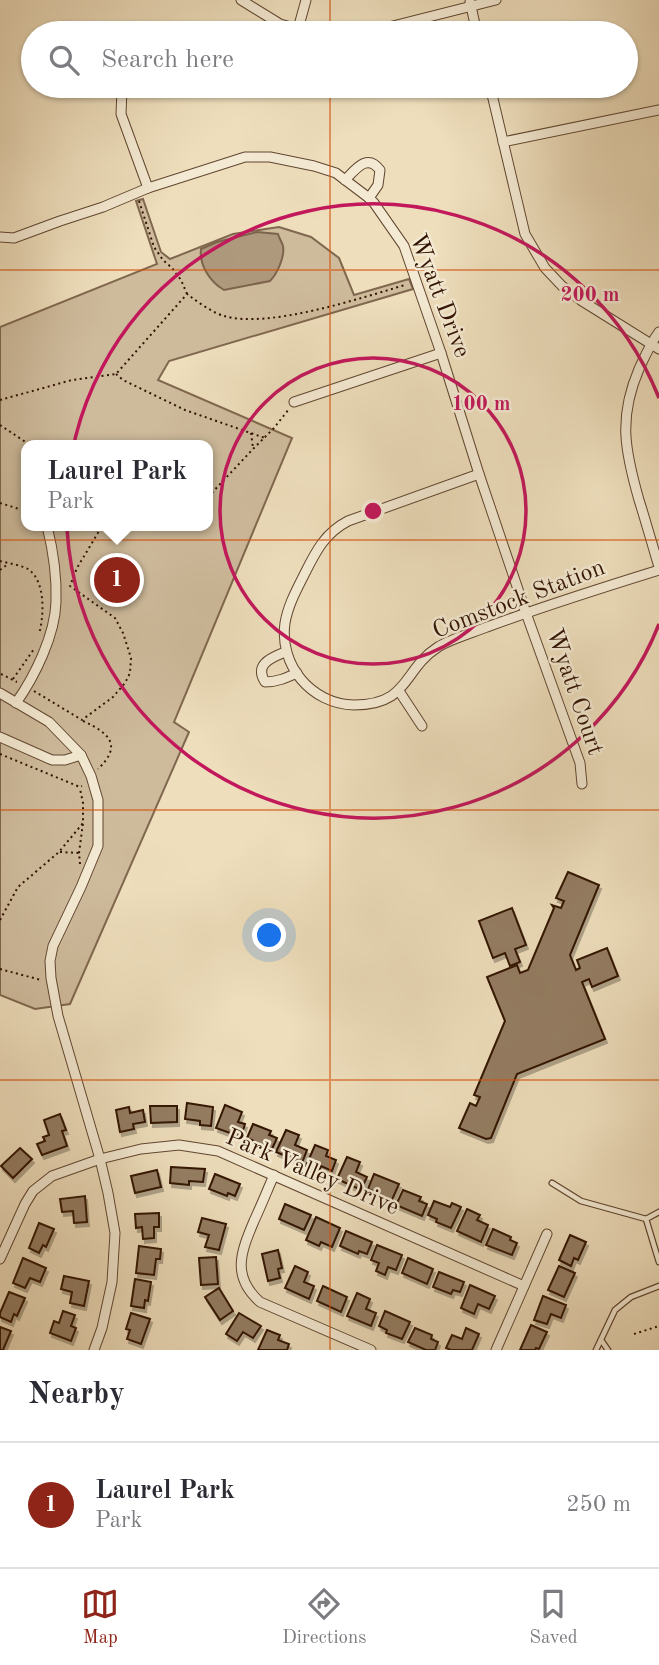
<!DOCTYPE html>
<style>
:root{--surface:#fff;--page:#f2f2f3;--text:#2b2b33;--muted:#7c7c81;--line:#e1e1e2;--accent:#8f2418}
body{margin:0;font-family:"Old Standard TT",serif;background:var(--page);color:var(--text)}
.you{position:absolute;left:270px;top:936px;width:24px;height:24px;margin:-18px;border:5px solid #fff;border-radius:50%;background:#1a73e8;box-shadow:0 0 0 10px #1a73e833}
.badge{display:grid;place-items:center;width:46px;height:46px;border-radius:50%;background:var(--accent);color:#fff;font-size:23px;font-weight:700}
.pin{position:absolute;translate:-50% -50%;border:4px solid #fff;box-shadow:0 2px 7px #0006}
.popup{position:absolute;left:21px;top:440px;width:192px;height:91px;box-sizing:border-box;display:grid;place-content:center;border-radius:14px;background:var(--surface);filter:drop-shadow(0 2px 5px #0005);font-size:23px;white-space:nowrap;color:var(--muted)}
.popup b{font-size:26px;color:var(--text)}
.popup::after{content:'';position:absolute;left:50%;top:100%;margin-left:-14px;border:14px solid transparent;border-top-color:var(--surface)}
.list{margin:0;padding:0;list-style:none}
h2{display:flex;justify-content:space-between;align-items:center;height:91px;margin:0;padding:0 28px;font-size:30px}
h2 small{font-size:23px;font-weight:400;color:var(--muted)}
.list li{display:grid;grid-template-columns:46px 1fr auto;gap:21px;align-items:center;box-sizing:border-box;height:126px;padding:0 28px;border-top:2px solid var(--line)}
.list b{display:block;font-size:26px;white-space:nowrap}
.list p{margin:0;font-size:23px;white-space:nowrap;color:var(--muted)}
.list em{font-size:23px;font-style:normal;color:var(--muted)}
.icon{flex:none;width:38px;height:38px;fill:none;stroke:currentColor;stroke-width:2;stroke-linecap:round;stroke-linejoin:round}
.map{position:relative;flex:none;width:659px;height:1350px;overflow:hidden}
.search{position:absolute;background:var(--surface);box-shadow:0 2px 5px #0004;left:21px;right:21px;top:21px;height:77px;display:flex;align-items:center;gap:18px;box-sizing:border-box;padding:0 24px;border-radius:38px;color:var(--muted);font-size:26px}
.sheet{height:217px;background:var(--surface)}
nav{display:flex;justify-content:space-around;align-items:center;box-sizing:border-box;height:98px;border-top:2px solid var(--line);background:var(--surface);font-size:19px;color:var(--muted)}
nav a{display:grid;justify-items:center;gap:4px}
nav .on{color:var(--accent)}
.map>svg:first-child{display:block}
</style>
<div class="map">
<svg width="659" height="1350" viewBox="0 0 659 1350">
<defs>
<filter id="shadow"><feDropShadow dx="2" dy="4" stdDeviation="0" flood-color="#0004"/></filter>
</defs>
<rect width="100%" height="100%" fill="#eedebc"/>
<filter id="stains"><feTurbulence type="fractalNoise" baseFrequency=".00286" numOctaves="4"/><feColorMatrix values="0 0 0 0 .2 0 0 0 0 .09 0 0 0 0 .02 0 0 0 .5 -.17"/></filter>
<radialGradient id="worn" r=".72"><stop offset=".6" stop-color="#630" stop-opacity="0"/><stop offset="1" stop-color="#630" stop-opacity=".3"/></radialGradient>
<path fill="#cebb9c" stroke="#80674f" stroke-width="2" fill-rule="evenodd" d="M 143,199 L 161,252 L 170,259 L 233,234 L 279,227 L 311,237 L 339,258 L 354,295 L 409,279 L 413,289 L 169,361 L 158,380 L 292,438 L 174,722 L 189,732 L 70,1004 L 35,1009 L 0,995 L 0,327 L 157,264 L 136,201 ZM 26,445 L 208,445 L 208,526 L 26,526 Z"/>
<path fill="#ae997d" stroke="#7c634c" stroke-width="2" d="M 257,232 L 278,234 C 279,238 282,242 283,246 C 285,257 277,274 270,281 L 224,290 C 210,282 199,265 201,249 L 217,242 Z"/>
<g fill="#947d63" stroke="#321302" stroke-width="2" filter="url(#shadow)">
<polygon points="568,872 599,885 570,955 576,970 580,968 577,960 607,948 618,976 592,987 589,979 582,982 605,1039 517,1074 491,1138 486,1139 459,1128 470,1103 476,1106 480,1097 474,1095 505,1021 487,977 517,965 520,973 528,970 554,908 552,905 561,908 564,901 556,898"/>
<polygon points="512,908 526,945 515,949 520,962 510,966 505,953 493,958 479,921"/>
<polygon points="187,1103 213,1107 211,1126 200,1125 200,1121 185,1119"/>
<polygon points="225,1105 242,1112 238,1122 245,1124 241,1137 216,1128"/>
<polygon points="150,1106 177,1106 177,1122 151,1123"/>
<polygon points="129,1107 130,1113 143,1110 145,1122 133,1124 134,1129 120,1132 116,1110"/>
<polygon points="60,1114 66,1130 62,1131 67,1146 42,1155 37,1144 45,1141 43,1137 49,1135 44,1120"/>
<polygon points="253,1124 271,1131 269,1135 277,1138 272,1149 247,1138"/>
<polygon points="286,1130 299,1135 295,1145 307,1150 302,1163 276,1152"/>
<polygon points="315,1145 328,1150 326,1156 336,1160 332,1171 321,1166 319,1171 306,1166"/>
<polygon points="20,1148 32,1159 13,1178 1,1166"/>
<polygon points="347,1157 360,1162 356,1172 367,1177 361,1190 337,1179"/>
<polygon points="171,1167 205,1169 203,1182 189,1181 189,1185 170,1183"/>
<polygon points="157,1170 161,1187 135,1193 131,1176"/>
<polygon points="215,1174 240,1184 235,1196 228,1193 227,1196 209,1189"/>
<polygon points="374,1174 399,1184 391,1202 377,1195 378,1193 368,1189"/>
<polygon points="403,1190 421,1197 419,1201 427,1204 422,1216 396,1205"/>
<polygon points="85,1196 87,1222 74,1223 73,1211 62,1212 60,1199"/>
<polygon points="434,1201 450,1207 452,1203 461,1207 451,1228 436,1222 437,1219 428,1215"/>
<polygon points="285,1204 311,1215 304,1230 279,1219"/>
<polygon points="467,1209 480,1215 477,1220 488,1225 481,1242 457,1231"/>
<polygon points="159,1213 159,1227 154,1227 154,1238 143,1239 142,1227 136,1228 135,1214"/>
<polygon points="316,1217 340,1228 332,1247 321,1242 319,1246 306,1240"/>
<polygon points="202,1218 226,1224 219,1250 205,1247 209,1235 198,1232"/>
<polygon points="39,1223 54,1229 46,1247 43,1245 39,1253 29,1248"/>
<polygon points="493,1229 511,1237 510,1240 517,1243 512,1255 486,1245"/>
<polygon points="346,1231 372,1242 367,1254 359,1251 358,1254 340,1246"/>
<polygon points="570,1235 586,1242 578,1260 574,1258 571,1266 559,1260"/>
<polygon points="377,1245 402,1255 396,1270 388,1267 385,1275 376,1271 379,1263 371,1260"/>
<polygon points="139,1246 161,1249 160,1259 156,1259 154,1275 136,1273"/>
<polygon points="278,1250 282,1268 278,1269 280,1278 268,1281 262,1254"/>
<polygon points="216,1257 218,1284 201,1285 199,1258"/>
<polygon points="23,1258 46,1268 40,1282 30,1278 25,1288 13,1283"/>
<polygon points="408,1258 433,1269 427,1284 402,1273"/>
<polygon points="295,1266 308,1272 304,1282 314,1286 309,1299 285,1288"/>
<polygon points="559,1266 575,1273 564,1297 548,1290"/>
<polygon points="439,1272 464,1282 460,1292 453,1290 451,1294 433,1287"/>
<polygon points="64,1276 89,1281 84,1306 70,1303 72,1292 61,1289"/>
<polygon points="135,1279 151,1282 148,1301 145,1300 144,1308 131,1306"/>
<polygon points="470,1285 495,1296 489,1309 478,1304 474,1314 461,1308"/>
<polygon points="323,1286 347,1297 341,1312 317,1301"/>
<polygon points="219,1288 233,1311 220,1320 205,1297"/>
<polygon points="9,1292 25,1298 17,1316 14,1314 11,1322 0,1317 0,1313"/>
<polygon points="357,1293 370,1299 366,1309 376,1313 371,1326 347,1316"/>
<polygon points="543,1296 566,1305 561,1318 551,1314 547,1324 534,1320"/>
<polygon points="63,1311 75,1315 71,1326 76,1328 71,1341 50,1333 54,1321 59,1323"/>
<polygon points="385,1311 410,1322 402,1339 386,1333 387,1330 379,1326"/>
<polygon points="131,1313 150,1319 141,1344 127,1339 130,1330 126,1329"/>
<polygon points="239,1313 261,1326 253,1338 243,1332 237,1341 226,1334"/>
<polygon points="531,1325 547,1332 539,1349 536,1348 535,1350 520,1350"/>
<polygon points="0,1327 11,1331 3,1350 0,1350"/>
<polygon points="415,1328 432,1335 431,1339 438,1342 435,1350 426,1350 408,1342"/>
<polygon points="466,1328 479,1334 472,1350 451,1350 446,1348 452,1335 462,1339"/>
<polygon points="267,1330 280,1335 278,1340 289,1344 287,1350 258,1350"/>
</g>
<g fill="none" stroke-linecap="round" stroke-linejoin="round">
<defs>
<g id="lane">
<polyline points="552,1183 581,1201 646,1219 659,1212"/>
<polyline points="646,1219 659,1262"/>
<polyline points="601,1340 608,1350"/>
<polyline points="596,1350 615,1310 631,1297 659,1286"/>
</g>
<g id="street">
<polyline points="241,0 280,24 298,29 334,33"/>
<polyline points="470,2 477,33"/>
<polyline points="298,29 306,0"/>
<polyline points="348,33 373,31 496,0"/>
<polyline points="490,86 525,234 545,268 562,286 582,301 659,349"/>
<polyline points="122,89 121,114 148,188"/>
<polyline points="503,142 659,110"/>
<path d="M 345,180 C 356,169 367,153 380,170 L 378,185 L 369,198"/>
<polyline points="0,237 14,238 60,221 103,207 148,188 245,157 270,157 314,166 336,173 369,198 374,203 404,246 441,353 479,474 526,613 580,763 582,784"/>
<path d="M 659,332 C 650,344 645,356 639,369 C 618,418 625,451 639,500 C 646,522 652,544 659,567"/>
<polyline points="294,402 441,353"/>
<path d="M 479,474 L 348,521 C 325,533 316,551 305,573 C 297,589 288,605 285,623 C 279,665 311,704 354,705 C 410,705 402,670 438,647 C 451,639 472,633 487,627 C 544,606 601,588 659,570"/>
<path d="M 285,652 C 271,658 254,664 265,682 C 277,682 286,678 297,673"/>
<polyline points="399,691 422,726"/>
<polyline points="0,693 49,722 81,755 91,776 98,800 98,846 81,887 53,946 50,961 51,978 58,1016 100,1159 108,1193 115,1233 112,1282 102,1328 94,1350"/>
<path d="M 16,703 C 35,676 55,635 56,602 C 57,576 53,550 47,526"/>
<polyline points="0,737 52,760 65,760 81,755"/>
<path d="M 274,1175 C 267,1191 261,1206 254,1221 C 241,1252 231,1276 260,1302 L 371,1350"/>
<polyline points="0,1259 25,1204 33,1191 52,1176 100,1159 141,1149 179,1145 218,1151 524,1286"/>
<polyline points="496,1350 547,1234"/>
</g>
</defs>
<use href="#lane" stroke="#614630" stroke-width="7"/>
<use href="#street" stroke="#614630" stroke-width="11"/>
<g stroke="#321302" stroke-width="2" stroke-dasharray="2 3.5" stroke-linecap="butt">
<polyline points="139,201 154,247 163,260 172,268 181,280 187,294"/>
<polyline points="116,374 123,380 185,410 265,438"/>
<path d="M 0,400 L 72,380 L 116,374 L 187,294 C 198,302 211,312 224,316 C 268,329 361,298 405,285"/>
<polyline points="0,425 30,445"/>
<polyline points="251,433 253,448"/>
<polyline points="208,497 253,449 274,428 289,409"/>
<polyline points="0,503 19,509 24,508"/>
<path d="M 0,561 C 8,563 20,565 28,569 C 46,581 44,616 39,634"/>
<polyline points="0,570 8,564"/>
<polyline points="1,674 17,682"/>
<polyline points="13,679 34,649"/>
<polyline points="34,691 82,720 113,697 125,683 130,673 131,658 123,633 115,618 70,586 77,568 102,526"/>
<path d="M 83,721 C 109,733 123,745 98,769"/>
<polyline points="0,754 80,787 82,786"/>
<polyline points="60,852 79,853"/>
<polyline points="80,864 79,853 83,823"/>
<polyline points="0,920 18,887 59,852 83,823 83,803 80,789"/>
<polyline points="0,969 41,980"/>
<polyline points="634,1334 659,1326"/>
</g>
<use href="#lane" stroke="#f4ead3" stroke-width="4.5"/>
<use href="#street" stroke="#f4ead3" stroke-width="9"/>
</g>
<path fill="none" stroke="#d6520b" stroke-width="2" stroke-opacity="0.55" d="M 330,0 L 330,33M 330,86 L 330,1350M 0,270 L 659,270M 0,540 L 659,540M 0,810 L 659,810M 0,1080 L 659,1080"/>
<g fill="none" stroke="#c2185b" stroke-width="3.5">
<circle cx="373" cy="511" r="153"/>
<path d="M659 624A307 307 0 1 1 659 398"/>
</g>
<g text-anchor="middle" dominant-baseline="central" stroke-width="5" stroke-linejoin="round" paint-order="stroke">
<g font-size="24" fill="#321302" stroke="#f4ead3">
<text transform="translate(439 296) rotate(69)">Wyatt Drive</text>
<text transform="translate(519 600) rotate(-21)">Comstock Station</text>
<text transform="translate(574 692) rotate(71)">Wyatt Court</text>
<text transform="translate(312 1173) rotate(23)">Park Valley Drive</text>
</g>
</g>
<circle cx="373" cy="511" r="10" fill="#c2185b" stroke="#f4ead3" stroke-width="3.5"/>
<g font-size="21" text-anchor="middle" font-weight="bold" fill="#c2185b" stroke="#f4ead3" stroke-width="5" stroke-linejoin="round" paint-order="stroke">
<text x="590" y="301">200 m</text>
<text x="481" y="410">100 m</text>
</g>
<rect width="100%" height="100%" filter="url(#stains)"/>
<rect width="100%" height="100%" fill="url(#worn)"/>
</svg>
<div class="you"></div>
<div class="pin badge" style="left:117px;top:580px">1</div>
<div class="popup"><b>Laurel Park</b>Park</div>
<div class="search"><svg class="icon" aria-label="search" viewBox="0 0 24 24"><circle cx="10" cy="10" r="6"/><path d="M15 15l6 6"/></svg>Search here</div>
</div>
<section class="sheet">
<h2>Nearby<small></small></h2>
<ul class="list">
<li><span class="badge">1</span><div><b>Laurel Park</b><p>Park</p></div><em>250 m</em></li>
</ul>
</section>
<nav>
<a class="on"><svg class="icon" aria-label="map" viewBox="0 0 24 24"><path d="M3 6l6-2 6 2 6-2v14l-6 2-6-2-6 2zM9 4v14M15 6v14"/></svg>Map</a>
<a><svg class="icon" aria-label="directions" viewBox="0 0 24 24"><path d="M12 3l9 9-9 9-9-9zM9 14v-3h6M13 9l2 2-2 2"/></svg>Directions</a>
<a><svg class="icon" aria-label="saved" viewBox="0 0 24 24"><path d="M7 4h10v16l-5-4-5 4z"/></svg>Saved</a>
</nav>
